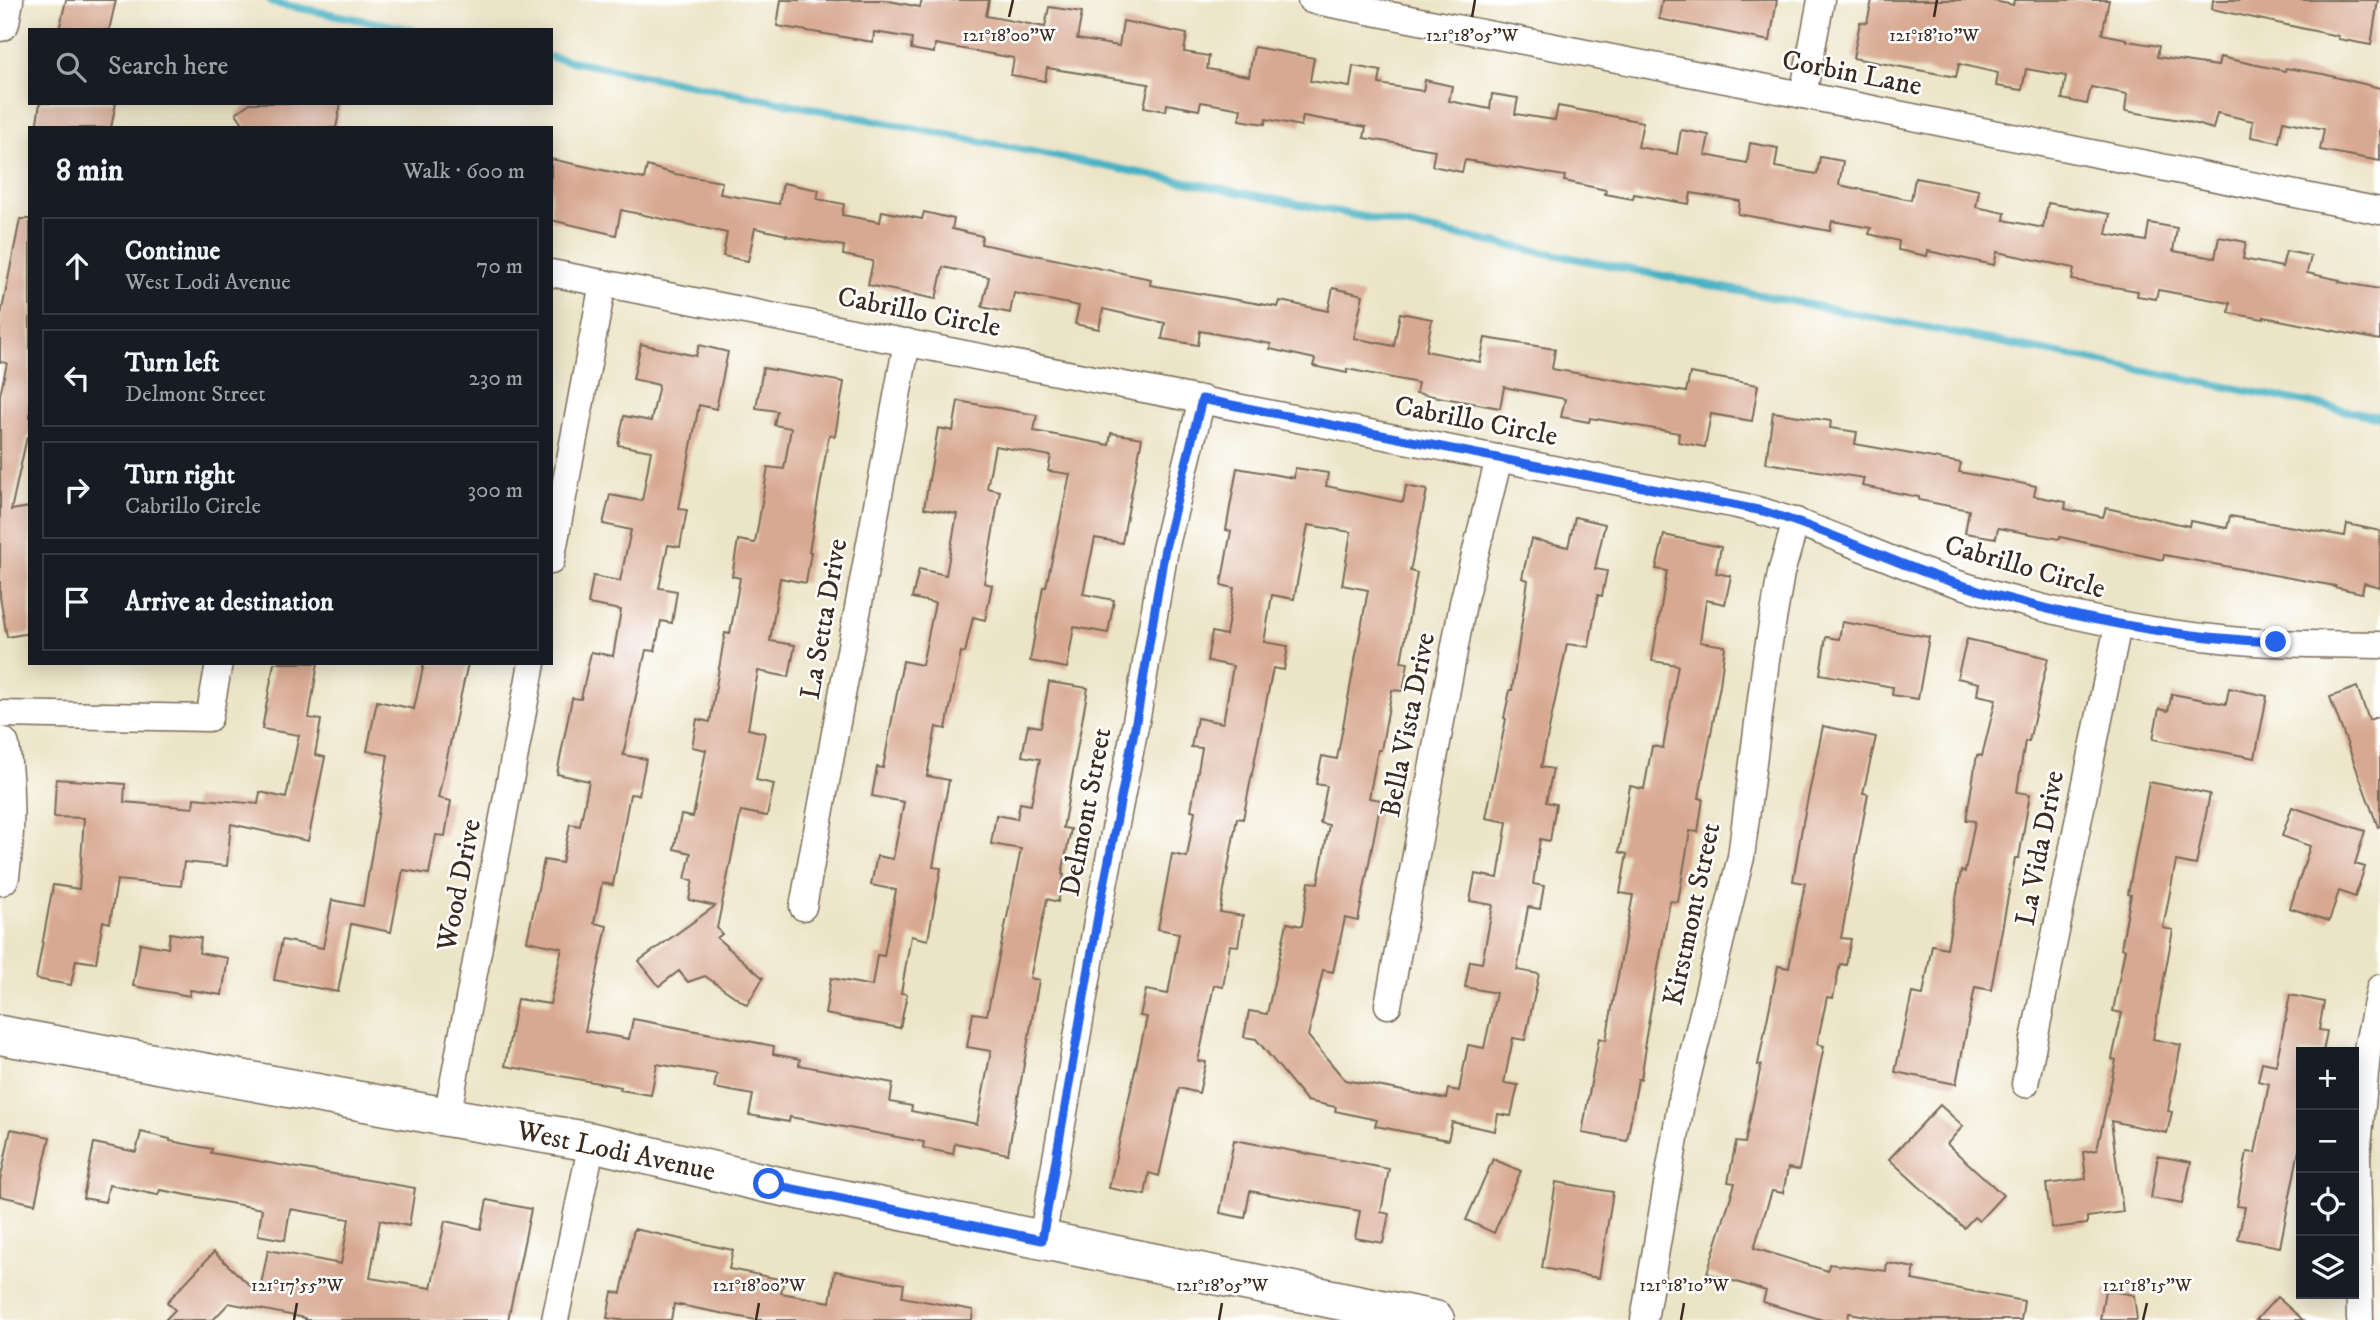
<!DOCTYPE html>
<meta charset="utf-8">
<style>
:root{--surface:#171b24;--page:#242831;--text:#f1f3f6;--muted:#9ea1a6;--line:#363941}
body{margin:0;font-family:"IM FELL DW Pica",serif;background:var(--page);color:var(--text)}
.controls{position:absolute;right:21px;bottom:21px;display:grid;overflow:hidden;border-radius:0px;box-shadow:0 4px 18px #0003}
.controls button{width:63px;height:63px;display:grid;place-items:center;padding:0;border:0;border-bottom:2px solid var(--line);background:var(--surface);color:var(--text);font:35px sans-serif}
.stop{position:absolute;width:21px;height:21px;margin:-16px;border:5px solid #2563eb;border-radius:50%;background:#fff}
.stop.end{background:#2563eb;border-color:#fff;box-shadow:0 2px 7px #0008}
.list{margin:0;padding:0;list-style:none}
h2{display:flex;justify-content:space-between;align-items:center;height:91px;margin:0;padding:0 28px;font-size:30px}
h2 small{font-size:23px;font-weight:400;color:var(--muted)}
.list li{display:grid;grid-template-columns:46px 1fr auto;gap:21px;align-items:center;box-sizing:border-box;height:98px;margin:0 14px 14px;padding:0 14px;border:2px solid var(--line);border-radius:0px}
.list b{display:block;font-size:26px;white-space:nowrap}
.list p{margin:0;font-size:23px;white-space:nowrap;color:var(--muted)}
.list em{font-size:23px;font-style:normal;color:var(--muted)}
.icon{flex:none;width:38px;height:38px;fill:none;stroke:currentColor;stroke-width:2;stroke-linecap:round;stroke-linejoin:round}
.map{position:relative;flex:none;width:2380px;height:1320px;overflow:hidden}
.search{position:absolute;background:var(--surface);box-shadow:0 4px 18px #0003;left:28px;top:28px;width:525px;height:77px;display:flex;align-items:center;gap:18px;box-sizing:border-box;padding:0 24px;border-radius:0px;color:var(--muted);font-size:26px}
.panel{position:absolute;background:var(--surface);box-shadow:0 4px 18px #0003;left:28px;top:126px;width:525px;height:539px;border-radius:0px}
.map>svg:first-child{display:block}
</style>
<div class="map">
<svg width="2380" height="1320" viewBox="0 0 2380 1320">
<rect width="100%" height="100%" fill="#fff"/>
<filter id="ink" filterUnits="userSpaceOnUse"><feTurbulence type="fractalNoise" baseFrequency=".0143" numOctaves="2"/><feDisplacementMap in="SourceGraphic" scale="14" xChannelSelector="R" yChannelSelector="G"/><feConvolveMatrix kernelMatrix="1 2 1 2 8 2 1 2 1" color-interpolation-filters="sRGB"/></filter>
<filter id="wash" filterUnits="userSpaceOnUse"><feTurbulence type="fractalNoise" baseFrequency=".00686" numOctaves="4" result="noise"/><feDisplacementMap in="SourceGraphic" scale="28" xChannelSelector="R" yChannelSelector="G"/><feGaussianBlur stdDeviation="1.57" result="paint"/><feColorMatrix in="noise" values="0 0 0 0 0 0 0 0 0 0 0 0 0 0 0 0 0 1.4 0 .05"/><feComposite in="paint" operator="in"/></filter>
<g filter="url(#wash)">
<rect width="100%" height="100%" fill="#ece4c6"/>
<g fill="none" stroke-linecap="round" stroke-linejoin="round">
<g stroke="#45b1c3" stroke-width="8">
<polyline points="270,0 273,3 413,30"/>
<polyline points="551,57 2380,417"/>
</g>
</g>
<g id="blocks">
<g fill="#d8a991">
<polygon points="66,0 116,0 109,30 59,30"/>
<polygon points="781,0 884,0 920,7 922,0 989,0 986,16 1045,27 1049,7 1082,12 1077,39 1119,46 1123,21 1187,34 1184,52 1209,56 1207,69 1249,76 1254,47 1277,51 1314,58 1310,81 1350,87 1353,66 1381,71 1379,84 1423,91 1425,80 1452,86 1449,101 1490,109 1492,94 1518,98 1515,114 1555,120 1558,106 1643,122 1638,147 1677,154 1681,130 1709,135 1705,155 1747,163 1750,143 1778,148 1775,167 1817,174 1820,157 1843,161 1839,185 1911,200 1915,178 1979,190 1976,207 2005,213 2004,220 2043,228 2048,203 2110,214 2106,234 2146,241 2149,223 2177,228 2173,251 2215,258 2219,237 2246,242 2243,259 2282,267 2286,251 2311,256 2307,273 2340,280 2339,282 2380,289 2380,340 2264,317 2264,319 2229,313 2230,303 2158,290 2156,299 2137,296 2138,291 2072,280 2074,268 1997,252 1994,265 1928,251 1927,256 1898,250 1899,241 1869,234 1871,228 1832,221 1830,231 1738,214 1740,201 1691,193 1689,204 1634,194 1633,199 1605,194 1606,190 1564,181 1565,176 1465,160 1462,172 1432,166 1435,150 1364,138 1366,127 1303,116 1301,126 1266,119 1265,124 1239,120 1241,109 1201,102 1199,110 1167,104 1166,111 1144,107 1149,84 1047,68 1045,81 1011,75 1014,58 935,44 934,53 911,49 912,38 874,32 873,42 777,26"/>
<polygon points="1662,0 1777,0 1770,41 1659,19"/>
<polygon points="1872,0 1989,0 2013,5 2014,0 2109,0 2102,34 2127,39 2127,41 2159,46 2157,57 2218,66 2220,57 2285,71 2286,68 2323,74 2380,88 2380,161 2320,150 2324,129 2283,121 2279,142 2251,137 2253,121 2217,113 2213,129 2186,121 2125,111 2127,94 2091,87 2087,104 2062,99 2066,76 2026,69 2022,90 1996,86 1998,73 1959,64 1956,77 1853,58 1860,22 1867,23"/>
<polygon points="2213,0 2378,0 2371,45 2338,39 2338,36 2212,9"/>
<polygon points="40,103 116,103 111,128 36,128"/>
<polygon points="250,103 341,103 336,128 246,128 236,113"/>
<polygon points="551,159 644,179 647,166 675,174 722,182 720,194 779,204 783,183 819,190 817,199 844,204 842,215 880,222 882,211 922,219 924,212 954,219 952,229 982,236 981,244 1151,279 1150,285 1278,307 1280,301 1328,311 1333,288 1363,295 1354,338 1394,346 1400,313 1432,319 1426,351 1480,362 1485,338 1555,349 1552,369 1686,392 1690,373 1758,385 1752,421 1711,414 1705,447 1678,442 1679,433 1590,418 1589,422 1561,417 1565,399 1504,387 1500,408 1416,393 1418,383 1347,369 1347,373 1313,366 1315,359 1270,349 1271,344 1200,331 1198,345 1162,339 1165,323 1103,309 1099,329 1075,324 1079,306 1014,293 1010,313 982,307 989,277 943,267 936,299 868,285 873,261 843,255 844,246 786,236 787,235 755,228 748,261 723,256 727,233 621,210 616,235 551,220"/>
<polygon points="20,219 30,219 30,437 27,437 11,510 30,507 30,633 7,637 0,597 0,395 7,363 0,362 0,320"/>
<polygon points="641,344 696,356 699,345 728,352 716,409 699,405 679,509 687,510 680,547 668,545 659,588 677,591 672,623 661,621 655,651 646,650 623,755 646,759 639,795 630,794 613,885 602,883 594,923 607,926 585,1031 629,1039 633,1019 774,1046 773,1054 800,1059 799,1065 893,1083 890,1102 912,1106 911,1111 977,1124 991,1051 967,1047 973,1013 987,1015 1021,849 991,844 996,815 1017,819 1020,803 1031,805 1040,759 1022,756 1028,725 1041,727 1049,682 1088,688 1063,828 1071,829 1062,874 1064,875 1058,902 1047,899 1030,978 1039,980 1008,1154 955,1143 953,1154 923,1148 924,1142 790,1117 789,1122 749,1115 753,1095 714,1088 717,1074 657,1064 651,1095 620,1090 621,1087 505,1066 517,999 550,1004 562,948 527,941 544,860 562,863 570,824 580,826 589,781 557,774 572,698 581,699 591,652 613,656 621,610 588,604 593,576 620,581 631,530 603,524 610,495 642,501 651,451 618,445 624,416 651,421 659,385 633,379"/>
<polygon points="763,368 844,382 835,436 829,435 809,552 811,552 806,583 780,578 770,641 795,645 789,677 758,671 748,729 765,733 756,780 774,784 767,816 741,811 717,928 722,934 717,938 763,978 747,1005 705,976 688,982 679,971 659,986 639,961 715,906 689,900 693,880 685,879 691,853 674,849 681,815 693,817 706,750 692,747 697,719 710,722 725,633 730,634 740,578 732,576 738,540 755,543 768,467 784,469 791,428 774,425 777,411 756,408"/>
<polygon points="958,401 1037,415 1034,431 1109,445 1111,433 1142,438 1122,543 1095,538 1083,594 1114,600 1108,633 1074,627 1067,668 1030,661 1043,587 1046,587 1070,474 1048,471 1051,456 995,446 987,488 1000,491 984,583 992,585 985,620 973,617 965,653 961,652 946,729 936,727 927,776 949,780 933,867 941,868 928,940 911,936 901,993 907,994 900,1028 825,1014 831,978 872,986 877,955 884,956 896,890 871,885 877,856 893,859 904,802 872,796 877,767 883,768 903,661 922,665 935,603 912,598 919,569 946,575 957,514 924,508 938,428 953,431"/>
<polygon points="1773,412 1831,421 1830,428 1857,432 1855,444 1961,463 1959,472 2036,486 2034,496 2066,502 2065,509 2103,517 2106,508 2189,526 2190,521 2227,528 2230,516 2345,536 2347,524 2380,531 2380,587 2364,583 2362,593 2334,587 2335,586 2164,555 2163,560 2060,537 2059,539 1998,528 1996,538 1965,533 1969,510 1919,500 1919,497 1862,486 1864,478 1766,463"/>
<polygon points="1237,468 1294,478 1295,468 1328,473 1326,486 1403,502 1406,486 1427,490 1410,571 1417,573 1401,662 1408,663 1403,691 1392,690 1381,750 1378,750 1369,798 1381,800 1358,921 1345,918 1333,972 1323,970 1308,1036 1345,1080 1446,1099 1448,1089 1459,1091 1468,1045 1484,1048 1496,993 1465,987 1470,961 1482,963 1493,905 1470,901 1475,874 1498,878 1507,822 1486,818 1506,719 1504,718 1510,690 1512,690 1528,580 1522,578 1531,539 1568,547 1575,517 1605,524 1595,569 1607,571 1602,596 1598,595 1589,647 1567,644 1541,767 1553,769 1546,802 1556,804 1550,841 1540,839 1533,884 1544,886 1540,909 1528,907 1517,970 1539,974 1525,1040 1513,1038 1504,1083 1518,1085 1511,1116 1498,1114 1495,1131 1452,1122 1448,1140 1375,1126 1377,1120 1335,1111 1336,1107 1307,1101 1256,1039 1244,1037 1249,1011 1267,1014 1287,923 1302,926 1309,882 1318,883 1329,825 1320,823 1327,786 1316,784 1322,756 1337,759 1368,590 1342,585 1351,532 1308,525 1294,599 1272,595 1264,642 1288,646 1284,670 1273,668 1243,819 1237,818 1220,912 1243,916 1238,946 1230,945 1223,987 1214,985 1198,1061 1206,1062 1199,1093 1179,1088 1159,1176 1149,1173 1145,1195 1109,1188 1147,1017 1140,1016 1146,990 1168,994 1179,933 1158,929 1172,854 1187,857 1195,811 1191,810 1202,748 1191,747 1197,718 1223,723 1233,666 1207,661 1212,632 1226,635 1234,588 1221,585 1231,531 1226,530"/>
<polygon points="1664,535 1721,547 1716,573 1731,576 1725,604 1706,600 1700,642 1725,646 1720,685 1699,798 1703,799 1698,832 1690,831 1678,902 1670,901 1644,1047 1646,1047 1641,1079 1638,1079 1627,1141 1582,1133 1599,1038 1606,1040 1633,895 1620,893 1627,854 1619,852 1630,786 1644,789 1652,746 1663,748 1678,665 1652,661 1667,571 1656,569"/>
<polygon points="1842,622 1929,637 1918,699 1892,695 1893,687 1820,674 1826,637 1839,639"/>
<polygon points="1967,639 2048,658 2029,741 2025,741 2017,792 2030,794 2019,858 2015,858 1991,990 1975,987 1956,1084 1895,1072 1912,993 1923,995 1932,945 1947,948 1961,871 1965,872 1975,821 1966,820 1977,755 1982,756 1996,699 1977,695 1979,683 1957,678"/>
<polygon points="274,663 318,663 309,718 321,720 315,755 325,757 308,841 231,824 227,866 184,862 181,886 117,880 110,923 103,921 96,963 76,960 71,985 36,979 53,885 79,889 84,818 54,817 56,779 125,784 124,802 193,808 194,798 258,804 260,792 286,798 299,735 262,729"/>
<polygon points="424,663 468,663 438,798 451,801 445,836 436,835 429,874 403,870 391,932 351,924 338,992 274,980 282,940 323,948 332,900 363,906 388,755 367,751 377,701 414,709"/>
<polygon points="2357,687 2369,720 2380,716 2380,826 2378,827 2330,697"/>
<polygon points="2229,688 2267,696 2255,758 2153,739 2159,709 2168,711 2172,694 2226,704"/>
<polygon points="1823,726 1876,737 1863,793 1868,794 1841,938 1851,939 1846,965 1840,964 1833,998 1827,997 1817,1044 1824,1046 1799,1170 1788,1168 1783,1193 1772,1191 1754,1248 1828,1271 1829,1264 1886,1271 1887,1263 1915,1268 1912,1280 2024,1301 2021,1320 1890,1320 1849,1313 1848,1320 1823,1320 1763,1302 1766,1291 1707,1273 1735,1183 1728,1182 1736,1142 1745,1143 1761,1065 1758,1065 1778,966 1789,968 1805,883 1793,881 1803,822"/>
<polygon points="2149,782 2210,794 2196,865 2176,861 2163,928 2173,930 2153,1039 2181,1045 2168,1111 2172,1112 2167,1133 2111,1121 2123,1212 2087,1217 2087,1224 2052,1228 2046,1184 2086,1179 2083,1152 2097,1150 2116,1060 2112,1059 2122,1013 2113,1011 2125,949 2121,948 2131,895 2128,894"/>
<polygon points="2292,807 2365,831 2355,864 2365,867 2355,897 2339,891 2329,921 2290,908 2310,846 2282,836"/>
<polygon points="170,933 201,938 199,953 228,958 222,995 190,990 190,996 133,986 140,943 168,948"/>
<polygon points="2290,995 2324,1002 2319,1030 2327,1031 2323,1052 2301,1052 2301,1140 2280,1247 2238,1239 2245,1207 2237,1206 2247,1152 2255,1153 2269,1084 2258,1081 2262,1062 2276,1065"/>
<polygon points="1940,1105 1963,1126 1947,1144 2003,1195 1979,1221 1974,1217 1964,1228 1889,1159"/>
<polygon points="11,1129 50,1137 35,1204 0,1196 0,1181"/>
<polygon points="141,1132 170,1139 170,1141 212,1149 211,1153 415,1188 409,1226 380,1220 370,1278 431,1288 445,1221 481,1229 487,1200 531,1209 508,1320 305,1320 305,1318 229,1303 213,1320 165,1320 175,1310 167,1302 214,1252 259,1294 268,1250 341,1264 349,1219 290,1209 285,1240 258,1235 262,1209 160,1190 158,1195 109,1185 105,1202 83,1198 94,1143 136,1152"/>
<polygon points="1234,1140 1389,1169 1381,1212 1389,1214 1383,1243 1355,1238 1360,1211 1250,1191 1245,1218 1220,1213"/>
<polygon points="2158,1156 2191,1162 2182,1204 2151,1198"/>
<polygon points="1493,1159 1521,1171 1494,1233 1466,1220"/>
<polygon points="1556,1182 1613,1192 1599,1278 1542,1268"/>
<polygon points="634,1229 733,1250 729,1269 784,1280 781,1293 830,1302 835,1271 904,1284 902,1297 973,1310 972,1320 756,1320 674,1304 671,1320 619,1320 607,1318 612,1292 621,1293"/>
<polygon points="2105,1290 2134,1295 2137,1320 2100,1320"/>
<polygon points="2277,1297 2303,1320 2256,1320"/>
</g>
</g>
</g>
<g filter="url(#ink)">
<use href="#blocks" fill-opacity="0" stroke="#796b59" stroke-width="2"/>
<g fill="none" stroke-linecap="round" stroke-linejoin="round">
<defs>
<g id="street">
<polyline points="1311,0 1803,95 2380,211"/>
<polyline points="1803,95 1821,0"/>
<path d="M 551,273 L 1737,505 C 1812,522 1879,558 1952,582 C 2040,610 2129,630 2221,639 C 2273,645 2327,644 2380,645"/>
<polyline points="551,561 603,283"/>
<polyline points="0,714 209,718 219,663"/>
<polyline points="803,907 907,342"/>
<polyline points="1388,1005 1463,603 1499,458"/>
<polyline points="2025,1084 2118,625"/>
<polyline points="447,1117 532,663"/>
<polyline points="1042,1240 1098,916 1138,711 1165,549 1202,399"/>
<polyline points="555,1320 592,1142"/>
<polyline points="1644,1320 1681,1103 1741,857 1766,660 1781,573 1796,521"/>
<polyline points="2360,1320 2357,1156 2368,1044 2380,988"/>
</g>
<g id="secondary">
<polyline points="0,22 4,0"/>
<path d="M 0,746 C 6,790 6,832 0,876"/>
<polyline points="0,1035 447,1117 592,1142 769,1184 1435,1320"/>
</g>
</defs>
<use href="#street" stroke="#796b59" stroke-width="29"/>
<use href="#secondary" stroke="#796b59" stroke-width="41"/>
<use href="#street" stroke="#fff" stroke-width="26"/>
<use href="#secondary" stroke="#fff" stroke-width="38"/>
</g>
</g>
<g fill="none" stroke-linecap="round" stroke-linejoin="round" filter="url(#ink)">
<path stroke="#2563eb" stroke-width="9" d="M 769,1184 L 1042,1240 L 1098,916 L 1138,711 L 1165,548 L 1202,399 L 1763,511 C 1828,530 1888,561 1952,582 C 2058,616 2165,637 2276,642"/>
</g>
<path fill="none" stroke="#3b2a1e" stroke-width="2.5" d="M 1009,17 L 1013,0M 1472,17 L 1475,0M 1934,17 L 1937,0M 294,1320 L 297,1303M 756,1320 L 759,1303M 1219,1320 L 1222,1303M 1681,1320 L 1684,1303M 2143,1320 L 2147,1303"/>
<g text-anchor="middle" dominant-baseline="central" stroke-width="5" stroke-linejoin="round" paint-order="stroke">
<g font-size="28" fill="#3b2a1e" stroke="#fff">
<text transform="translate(1852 73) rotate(11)">Corbin Lane</text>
<text transform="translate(919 312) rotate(11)">Cabrillo Circle</text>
<text transform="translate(1476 421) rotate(11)">Cabrillo Circle</text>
<text transform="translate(2025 567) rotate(16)">Cabrillo Circle</text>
<text transform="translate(824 619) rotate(-80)">La Setta Drive</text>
<text transform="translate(1408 725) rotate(-79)">Bella Vista Drive</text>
<text transform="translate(1086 812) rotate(-79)">Delmont Street</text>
<text transform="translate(2040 848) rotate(-79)">La Vida Drive</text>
<text transform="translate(459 885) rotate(-79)">Wood Drive</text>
<text transform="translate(1692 914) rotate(-78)">Kirstmont Street</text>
<text transform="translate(616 1151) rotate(12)">West Lodi Avenue</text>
</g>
</g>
<g font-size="18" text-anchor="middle" fill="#3b2a1e" stroke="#fff" stroke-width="5" stroke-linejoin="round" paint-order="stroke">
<text x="1009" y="41">121°18'00"W</text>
<text x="1472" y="41">121°18'05"W</text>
<text x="1934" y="41">121°18'10"W</text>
<text x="297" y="1291">121°17'55"W</text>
<text x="759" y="1291">121°18'00"W</text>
<text x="1222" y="1291">121°18'05"W</text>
<text x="1684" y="1291">121°18'10"W</text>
<text x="2147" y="1291">121°18'15"W</text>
</g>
</svg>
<div class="controls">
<button>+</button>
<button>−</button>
<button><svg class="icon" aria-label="locate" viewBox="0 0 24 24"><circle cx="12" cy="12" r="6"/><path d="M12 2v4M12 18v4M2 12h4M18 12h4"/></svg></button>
<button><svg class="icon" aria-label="layers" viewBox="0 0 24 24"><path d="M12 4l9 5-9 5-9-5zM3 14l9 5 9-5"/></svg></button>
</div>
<div class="stop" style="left:769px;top:1184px"></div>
<div class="stop end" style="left:2276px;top:642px"></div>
<div class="search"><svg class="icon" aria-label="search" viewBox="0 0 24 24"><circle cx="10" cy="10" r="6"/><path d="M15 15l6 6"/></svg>Search here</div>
<section class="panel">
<h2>8 min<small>Walk · 600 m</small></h2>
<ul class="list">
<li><svg class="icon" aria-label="ahead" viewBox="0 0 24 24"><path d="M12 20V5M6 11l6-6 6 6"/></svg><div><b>Continue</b><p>West Lodi Avenue</p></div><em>70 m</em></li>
<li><svg class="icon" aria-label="left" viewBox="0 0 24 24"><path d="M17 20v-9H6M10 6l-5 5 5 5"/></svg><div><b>Turn left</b><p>Delmont Street</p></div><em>230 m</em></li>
<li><svg class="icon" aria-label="right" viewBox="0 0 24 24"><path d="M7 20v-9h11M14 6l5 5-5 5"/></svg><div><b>Turn right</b><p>Cabrillo Circle</p></div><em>300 m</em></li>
<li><svg class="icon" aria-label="arrive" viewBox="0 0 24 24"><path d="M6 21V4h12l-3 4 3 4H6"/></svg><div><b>Arrive at destination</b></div></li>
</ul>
</section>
</div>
